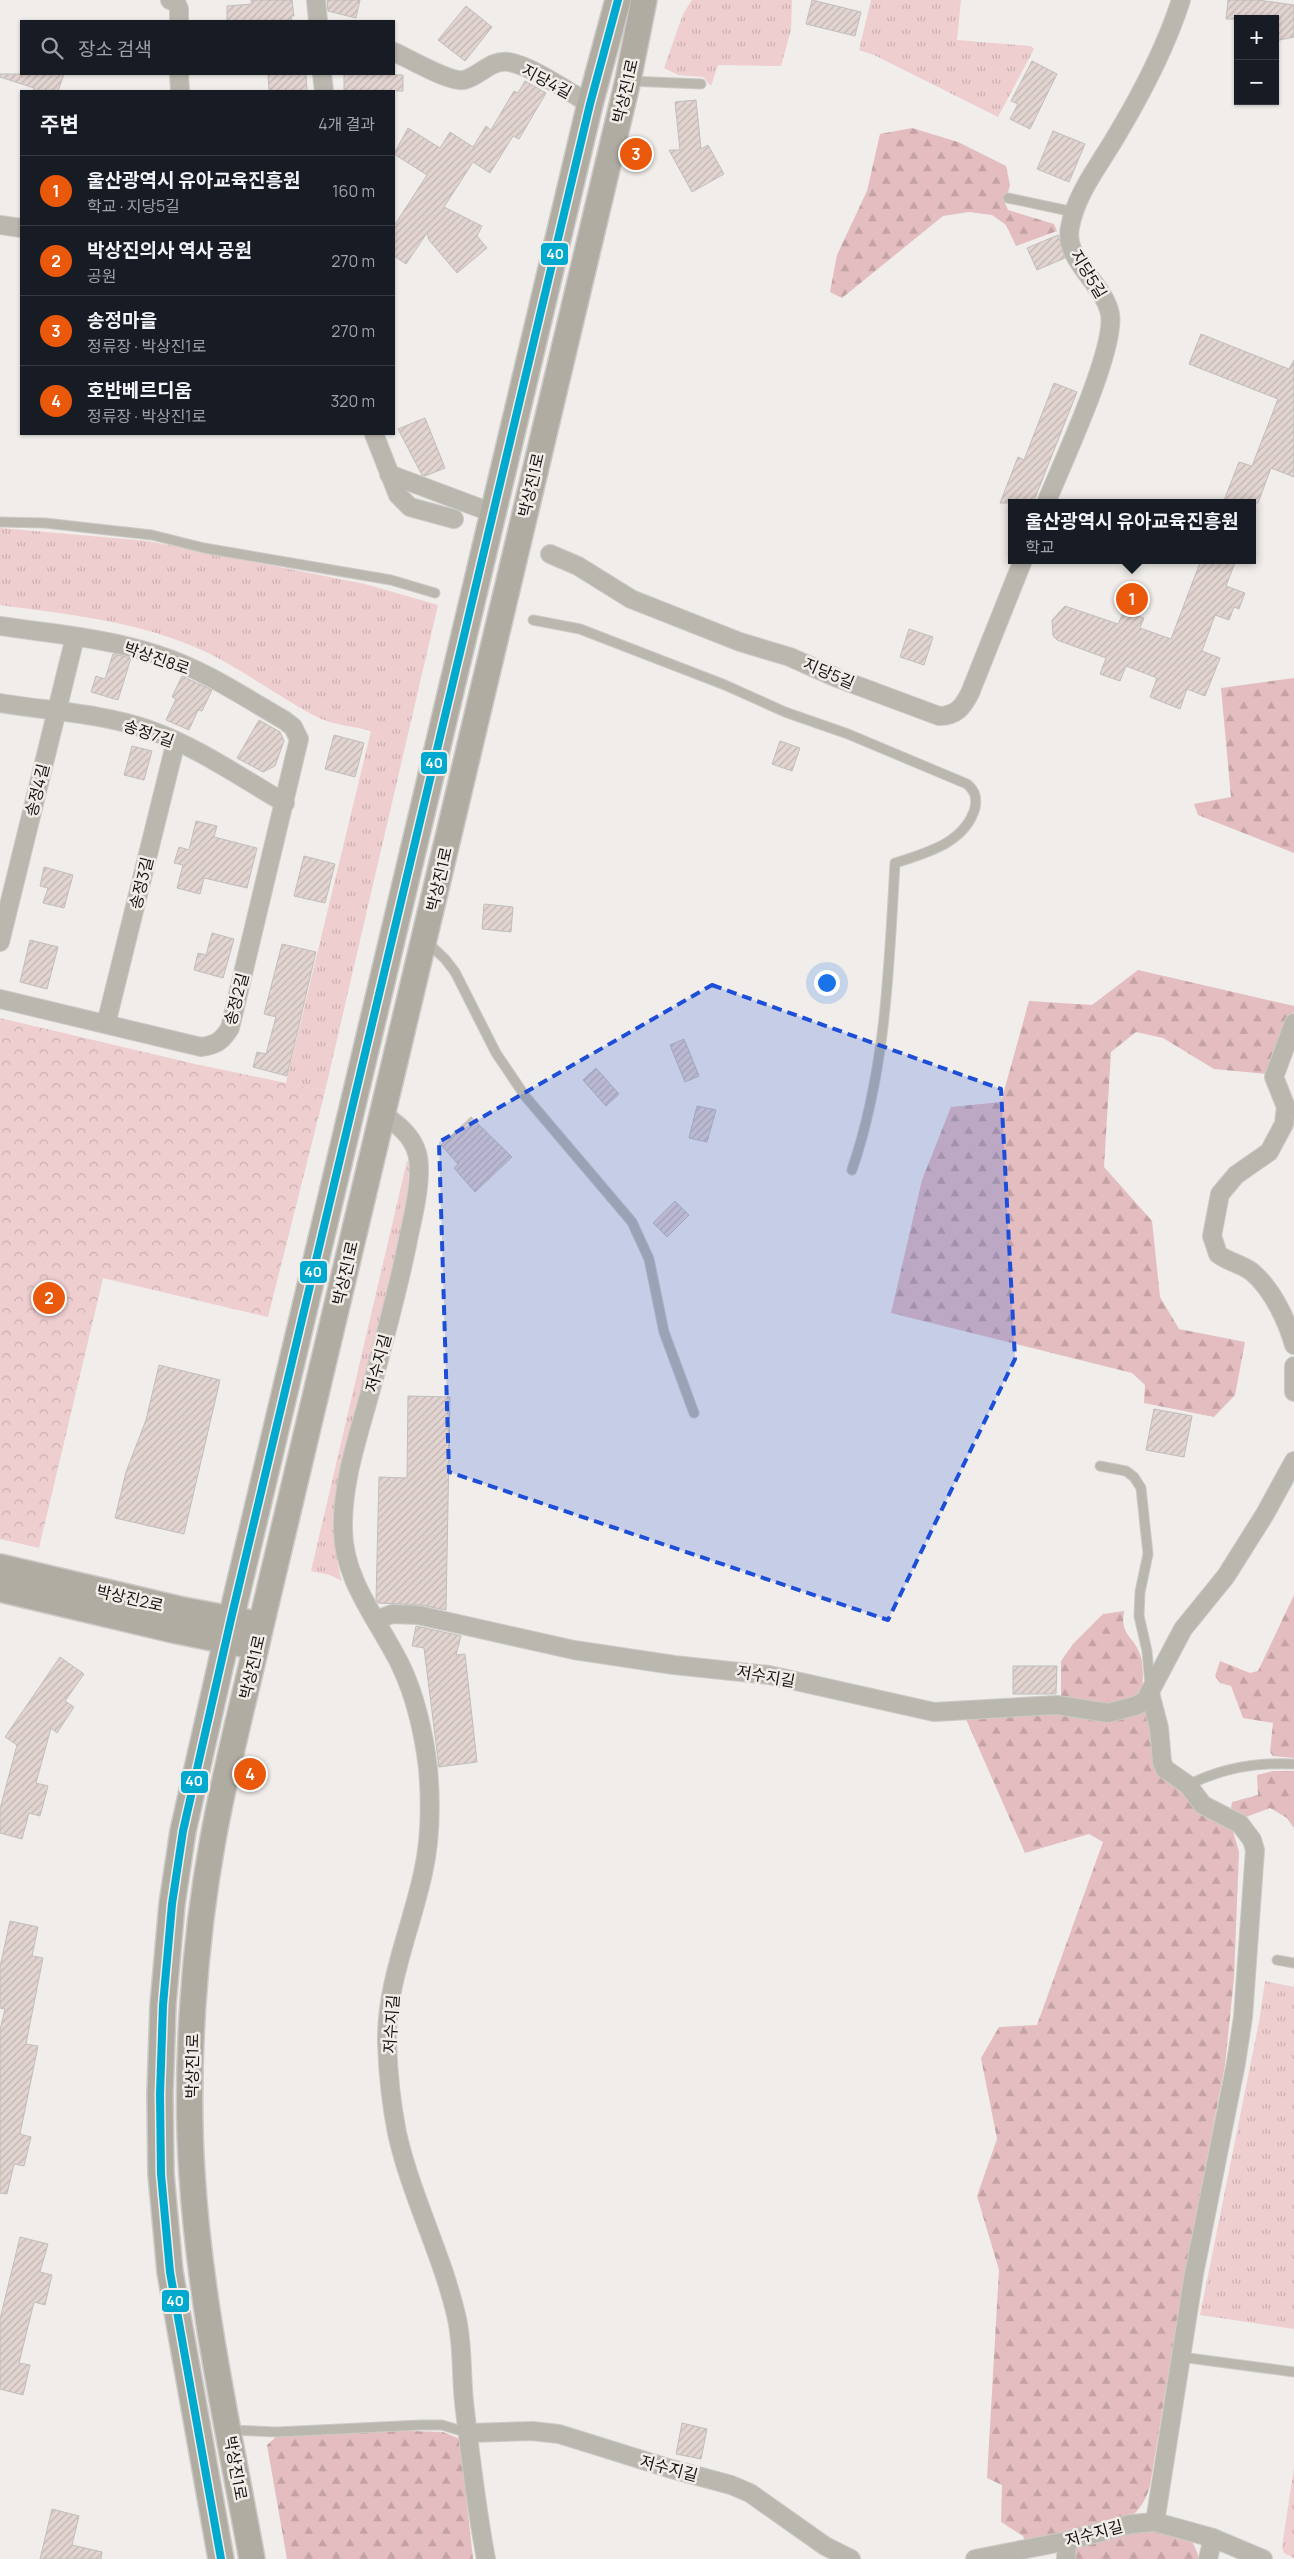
<!DOCTYPE html>
<html lang="ko">
<meta charset="utf-8">
<style>
:root{--surface:#171b24;--page:#20242c;--text:#f1f3f6;--muted:#9ea1a6;--line:#363941;--accent:#ea580c}
body{margin:0;font-family:Manrope,"Noto Sans KR",sans-serif;background:var(--page);color:var(--text)}
.controls{position:absolute;right:15px;top:15px;display:grid;overflow:hidden;border-radius:0px;box-shadow:0 1px 4px #0004}
.controls button{width:45px;height:45px;display:grid;place-items:center;padding:0;border:0;border-bottom:1px solid var(--line);background:var(--surface);color:var(--text);font:25px sans-serif}
.you{position:absolute;left:826px;top:982px;width:18px;height:18px;margin:-12px;border:4px solid #fff;border-radius:50%;background:#1a73e8;box-shadow:0 0 0 8px #1a73e833}
.badge{display:grid;place-items:center;width:32px;height:32px;border-radius:50%;background:var(--accent);color:#fff;font-size:16px;font-weight:700}
.pin{position:absolute;translate:-50% -50%;border:2px solid #fff;box-shadow:0 1px 5px #0006}
.popup{position:absolute;left:1008px;top:499px;width:248px;height:65px;box-sizing:border-box;display:grid;place-content:center;border-radius:0px;background:var(--surface);filter:drop-shadow(0 1px 4px #0005);font-size:16px;white-space:nowrap;color:var(--muted)}
.popup b{font-size:19px;color:var(--text)}
.popup::after{content:'';position:absolute;left:50%;top:100%;margin-left:-10px;border:10px solid transparent;border-top-color:var(--surface)}
.list{margin:0;padding:0;list-style:none}
h2{display:flex;justify-content:space-between;align-items:center;height:65px;margin:0;padding:0 20px;font-size:21px}
h2 small{font-size:16px;font-weight:400;color:var(--muted)}
.list li{display:grid;grid-template-columns:32px 1fr auto;gap:15px;align-items:center;box-sizing:border-box;height:70px;padding:0 20px;border-top:1px solid var(--line)}
.list b{display:block;font-size:19px;white-space:nowrap}
.list p{margin:0;font-size:16px;white-space:nowrap;color:var(--muted)}
.list em{font-size:16px;font-style:normal;color:var(--muted)}
.icon{flex:none;width:28px;height:28px;fill:none;stroke:currentColor;stroke-width:2;stroke-linecap:round;stroke-linejoin:round}
.map{position:relative;flex:none;width:1294px;height:2559px;overflow:hidden}
.search{position:absolute;background:var(--surface);box-shadow:0 1px 4px #0004;left:20px;top:20px;width:375px;height:55px;display:flex;align-items:center;gap:12px;box-sizing:border-box;padding:0 18px;border-radius:0px;color:var(--muted);font-size:19px}
.panel{position:absolute;background:var(--surface);box-shadow:0 1px 4px #0004;left:20px;top:90px;width:375px;height:345px;border-radius:0px}
.map>svg:first-child{display:block}
</style>
<div class="map">
<svg width="1294" height="2559" viewBox="0 0 1294 2559">
<defs>
<pattern id="grass-tufts" width="24" height="20" patternUnits="userSpaceOnUse" patternTransform="scale(1.25)"><rect width="24" height="20" fill="#efced0"/><path d="M3 7l-1-3M5 7V3M7 7l1-3M15 17l-1-3M17 17v-4M19 17l1-3" fill="none" stroke="#ccb0b2"/></pattern>
<pattern id="forest-firs" width="22" height="20" patternUnits="userSpaceOnUse" patternTransform="scale(1.25)"><rect width="22" height="20" fill="#e4bdc0"/><path d="M5 1l3.5 6h-7zM16 11l3.5 6h-7z" fill="#c3a2a4"/></pattern>
<pattern id="park-crowns" width="20" height="18" patternUnits="userSpaceOnUse" patternTransform="scale(1.25)"><rect width="20" height="18" fill="#efced0"/><path d="M2 6a3 3 0 1 1 6 0M12 15a3 3 0 1 1 6 0" fill="none" stroke="#ccb0b2"/></pattern>
<pattern id="building-hatch" width="6" height="6" patternUnits="userSpaceOnUse" patternTransform="scale(1.25)"><rect width="6" height="6" fill="#e2d4d0"/><path d="M-1 1l2-2M0 6l6-6M5 7l2-2" fill="none" stroke="#c1b5b2"/></pattern>
</defs>
<rect width="100%" height="100%" fill="#f0edea"/>
<g fill="url(#grass-tufts)">
<polygon points="692,0 792,0 791,30 781,66 718,65 711,86 703,77 678,75 664,68 683,14"/>
<polygon points="871,0 961,0 957,40 1031,46 1034,49 998,117 874,55 859,50"/>
<path d="M 0,528 L 148,541 L 365,584 L 438,605 L 325,1091 L 286,1083 L 371,731 C 354,726 331,725 315,716 C 273,694 235,663 190,645 C 129,620 65,614 0,605 Z"/>
<path d="M 407,1161 L 409,1162 L 408,1199 L 403,1233 L 338,1495 C 334,1525 333,1551 342,1581 L 330,1575 L 311,1571 Z"/>
<polygon points="1265,1981 1294,1987 1294,2329 1200,2315 1259,2022"/>
<polygon points="1294,2467 1294,2558 1284,2553 1282,2547"/>
</g>
<g fill="url(#forest-firs)">
<polygon points="912,128 958,142 1006,166 1010,185 1005,203 1008,210 1054,224 1057,231 1016,246 1006,225 992,215 969,212 943,216 842,298 830,292 837,255 867,191 880,134"/>
<polygon points="1294,678 1294,853 1198,815 1194,804 1231,797 1221,688"/>
<polygon points="1138,970 1294,1006 1294,1011 1267,1074 1214,1069 1163,1038 1136,1032 1111,1052 1104,1167 1152,1221 1160,1297 1179,1329 1245,1342 1235,1395 1214,1417 1144,1403 1145,1385 1132,1373 891,1313 922,1180 951,1107 1001,1102 1029,1001 1092,1005"/>
<polygon points="1294,1595 1294,1758 1273,1756 1270,1752 1273,1723 1243,1718 1231,1686 1220,1683 1215,1676 1220,1661 1250,1673 1258,1671"/>
<path d="M 1124,1611 C 1120,1636 1133,1635 1140,1654 C 1144,1664 1143,1683 1142,1694 L 1118,1707 L 1061,1699 L 1061,1661 L 1073,1644 L 1103,1614 Z"/>
<path d="M 1147,1707 L 1157,1762 L 1233,1831 L 1239,1852 L 1234,1978 L 1225,2065 L 1185,2272 L 1150,2486 C 1147,2496 1143,2505 1135,2513 C 1119,2526 1048,2537 1025,2542 L 1023,2536 L 1001,2522 L 1002,2485 L 987,2478 L 999,2270 L 977,2196 L 997,2139 L 981,2058 L 999,2027 L 1037,2025 L 1103,1842 L 1089,1834 L 1025,1853 L 965,1717 Z"/>
<polygon points="1273,1771 1294,1771 1294,1828 1287,1818 1270,1808 1246,1817 1231,1808 1232,1802 1258,1795 1257,1775"/>
<polygon points="373,2430 443,2432 460,2439 473,2559 287,2559 267,2445 277,2436"/>
<polygon points="1156,2530 1192,2541 1200,2559 1073,2559 1077,2546 1122,2534"/>
</g>
<polygon fill="url(#park-crowns)" points="0,1018 195,1064 325,1091 268,1317 103,1278 39,1548 0,1539"/>
<g fill="url(#building-hatch)" stroke="#c0bebc">
<polygon points="251,0 292,0 294,16 291,16 292,21 227,21 227,6 252,4"/>
<polygon points="327,0 360,0 356,18 328,11"/>
<polygon points="812,0 861,12 855,36 806,24"/>
<polygon points="1228,0 1258,0 1294,5 1294,37 1275,41 1275,19 1226,19"/>
<polygon points="466,6 492,27 465,61 438,40"/>
<polygon points="1032,61 1057,74 1030,129 1010,119 1018,104 1011,101"/>
<polygon points="0,74 64,74 58,91 33,91 34,88 0,77"/>
<polygon points="268,74 306,74 307,91 269,91"/>
<polygon points="344,74 403,75 403,91 344,91"/>
<polygon points="525,81 546,93 519,139 513,136 490,173 473,162 444,207 482,226 477,236 487,248 457,273 429,240 427,233 406,264 394,256 394,226 427,175 394,154 408,128 440,148 450,132 473,147 486,126 491,130 514,91 518,93"/>
<polygon points="696,100 701,149 708,145 724,174 692,192 669,150 680,150 675,102"/>
<polygon points="1053,131 1085,144 1069,182 1037,169"/>
<polygon points="1058,235 1065,258 1037,270 1027,248"/>
<polygon points="1201,334 1289,369 1294,360 1294,477 1271,468 1258,503 1223,503 1239,462 1252,466 1278,399 1189,364"/>
<polygon points="1054,383 1077,392 1033,503 1000,503 1018,457 1024,460"/>
<polygon points="425,418 445,468 425,476 422,475 398,429"/>
<polygon points="1201,560 1236,560 1226,586 1245,593 1239,609 1234,607 1229,620 1215,615 1202,651 1220,658 1205,696 1187,689 1180,709 1150,697 1157,678 1126,666 1120,681 1100,674 1106,658 1057,640 1053,636 1052,620 1065,606 1118,624 1124,611 1144,618 1140,628 1171,639"/>
<polygon points="909,629 933,637 924,665 900,657"/>
<polygon points="113,654 131,658 118,700 91,692 96,676 105,679"/>
<polygon points="182,676 212,690 202,711 198,710 189,730 166,720 176,699 172,697"/>
<polygon points="259,720 280,732 284,741 275,766 263,772 237,758"/>
<polygon points="334,735 364,743 355,777 325,769"/>
<polygon points="780,741 800,748 792,771 772,764"/>
<polygon points="132,746 152,751 144,780 124,775"/>
<polygon points="196,821 217,826 214,837 257,848 247,888 204,878 200,894 177,888 183,865 174,863 179,847 189,850"/>
<polygon points="304,856 335,864 325,903 294,896"/>
<polygon points="44,867 73,875 64,908 43,903 48,888 40,886"/>
<polygon points="484,904 513,907 511,932 482,929"/>
<polygon points="212,933 234,939 223,978 194,970 198,953 206,955"/>
<polygon points="30,940 58,947 47,989 20,982"/>
<polygon points="282,944 316,952 287,1076 253,1067 257,1052 266,1054 276,1017 264,1014"/>
<polygon points="684,1039 699,1076 685,1082 670,1045"/>
<polygon points="596,1068 619,1094 606,1106 583,1080"/>
<polygon points="697,1106 716,1110 707,1142 689,1138"/>
<polygon points="471,1117 512,1157 475,1192 454,1168 458,1164 441,1145"/>
<polygon points="675,1201 689,1215 667,1237 653,1223"/>
<polygon points="159,1365 220,1380 184,1534 115,1518 126,1472 146,1420"/>
<polygon points="408,1396 450,1397 446,1610 421,1605 378,1603 376,1600 379,1477 407,1478"/>
<polygon points="1154,1409 1192,1416 1184,1457 1146,1450"/>
<polygon points="416,1626 461,1636 456,1655 465,1654 477,1762 439,1767 424,1648 412,1646"/>
<polygon points="60,1657 84,1674 65,1701 74,1707 57,1733 51,1728 36,1783 48,1786 40,1816 29,1813 22,1839 0,1833 0,1809 17,1745 5,1737"/>
<polygon points="1013,1666 1057,1666 1056,1694 1013,1694"/>
<polygon points="10,1921 38,1927 32,1956 43,1958 26,2044 38,2046 20,2134 31,2137 24,2166 14,2164 7,2194 0,2193 0,2030 5,2009 0,2008 0,1967"/>
<polygon points="20,2237 48,2244 40,2272 52,2275 45,2305 34,2302 19,2363 30,2365 23,2395 0,2389 0,2319"/>
<polygon points="682,2423 707,2429 701,2459 676,2454"/>
<polygon points="52,2509 79,2516 72,2545 102,2552 101,2559 40,2559"/>
</g>
<g fill="none" stroke-linecap="round" stroke-linejoin="round">
<defs>
<g id="lane">
<polyline points="629,81 701,84"/>
<polyline points="1008,198 1074,212"/>
<polyline points="0,522 45,523 152,535 204,548 391,580 435,593"/>
<path d="M 533,620 L 580,629 L 725,685 L 785,712 L 848,734 L 967,784 C 975,791 977,797 975,808 C 965,843 926,853 895,863 C 889,967 886,1070 852,1170"/>
<polyline points="426,941 445,959 455,972 496,1053 525,1096 632,1222 649,1259 664,1332 694,1413"/>
<polyline points="1100,1466 1126,1471 1134,1477 1141,1488 1148,1554 1140,1592 1139,1616 1147,1651 1150,1685"/>
<path d="M 1188,1785 C 1222,1768 1257,1762 1294,1764"/>
<polyline points="1277,1960 1294,1963"/>
<polyline points="1181,2357 1294,2372"/>
<polyline points="230,2430 277,2432 421,2425 442,2425 468,2433"/>
</g>
<g id="street">
<polyline points="170,0 176,2 179,9 179,21"/>
<polyline points="316,0 318,21"/>
<path d="M 394,52 C 408,58 450,83 464,80 C 480,76 491,59 509,62 C 532,66 569,92 590,104"/>
<polyline points="179,74 180,91"/>
<polyline points="322,74 324,91"/>
<polyline points="0,225 21,228"/>
<polyline points="374,434 398,495 410,507 454,519"/>
<polyline points="389,474 493,513"/>
<path d="M 1046,503 C 1062,464 1116,349 1110,314 C 1104,283 1063,260 1070,227 C 1076,193 1101,163 1118,133 C 1143,91 1166,47 1181,0"/>
<path d="M 550,554 L 578,566 L 631,599 L 740,642 L 790,657 L 837,678 L 939,716 C 956,716 963,707 970,693 L 1023,560"/>
<path d="M 0,626 C 53,634 108,638 158,655 C 203,669 244,697 284,720 L 293,727 L 299,739 L 230,1028 C 222,1041 216,1045 201,1047 L 0,999"/>
<path d="M 0,703 C 48,711 100,713 147,729 C 196,746 240,777 285,803"/>
<polyline points="0,942 75,637"/>
<path d="M 1294,1023 L 1274,1077 L 1286,1107 L 1284,1124 L 1269,1152 L 1236,1175 L 1220,1194 L 1212,1236 L 1218,1254 C 1228,1262 1242,1264 1252,1272 C 1272,1289 1287,1320 1294,1345"/>
<polyline points="106,1024 176,741"/>
<path d="M 383,1114 C 397,1124 412,1135 417,1153 C 423,1174 414,1213 409,1235 C 399,1287 385,1338 371,1389 C 359,1434 342,1481 343,1529 C 343,1580 379,1621 401,1666 C 415,1696 424,1735 428,1768 C 431,1803 431,1838 423,1873 C 411,1929 386,1984 387,2042 C 388,2072 391,2103 397,2133 C 411,2196 443,2256 457,2319 C 463,2347 461,2374 464,2402 C 470,2454 476,2507 486,2559"/>
<polyline points="1294,1366 1294,1392"/>
<polyline points="376,1620 392,1614 418,1615 574,1650 674,1665 769,1675 934,1712 1057,1705 1108,1713 1135,1706 1145,1701 1183,1629 1226,1576 1265,1514 1294,1461"/>
<polyline points="1150,1693 1159,1728 1162,1762 1165,1769 1188,1785 1203,1805 1240,1824 1252,1840 1255,1850 1243,2017 1236,2063 1194,2274 1155,2522"/>
<polyline points="468,2433 532,2431 559,2434 668,2468 731,2485 750,2493 825,2546 851,2559"/>
<polyline points="975,2559 1067,2541 1131,2524 1155,2522 1213,2538 1263,2559"/>
<polyline points="1066,2559 1067,2541"/>
<polyline points="1208,2559 1213,2538"/>
</g>
<g id="secondary">
<polyline points="0,1567 178,1609 247,1622"/>
<polyline points="0,1589 173,1630 242,1644"/>
<polyline points="221,2559 170,2272 161,2174 160,2094 163,2005 172,1904 183,1831 231,1619 590,104 618,0"/>
<path d="M 252,2559 C 229,2432 200,2304 192,2174 C 185,2069 194,1943 213,1839 C 226,1767 245,1696 261,1625 L 628,80 L 644,0"/>
</g>
</defs>
<use href="#lane" stroke="#cccac8" stroke-width="11"/>
<use href="#street" stroke="#cccac8" stroke-width="20"/>
<use href="#secondary" stroke="#cccac8" stroke-width="28"/>
<use href="#lane" stroke="#bab7ae" stroke-width="9"/>
<use href="#street" stroke="#bab7ae" stroke-width="18"/>
<use href="#secondary" stroke="#b0aca2" stroke-width="25"/>
<defs>
<polyline id="bus-1" points="221,2559 170,2272 161,2174 160,2094 163,2005 172,1904 183,1831 231,1619 590,104 618,0"/>
</defs>
<use href="#bus-1" stroke="#f2ece8" stroke-width="11"/>
<use href="#bus-1" stroke="#00a9ce" stroke-width="8"/>
</g>
<path fill="#1d4ed8" fill-opacity="0.2" stroke="#1d4ed8" stroke-width="4" stroke-dasharray="10 6" stroke-linejoin="round" d="M 712,985 L 1001,1089 L 1015,1359 L 888,1620 L 449,1472 L 439,1142 Z"/>
<g text-anchor="middle" dominant-baseline="central" stroke-width="5" stroke-linejoin="round" paint-order="stroke">
<g font-size="16" fill="#151312" stroke="#f2ece8">
<text transform="translate(547 81) rotate(28)">지당4길</text>
<text transform="translate(625 91) rotate(-77)">박상진1로</text>
<text transform="translate(1089 274) rotate(59)">지당5길</text>
<text transform="translate(531 485) rotate(-77)">박상진1로</text>
<text transform="translate(157 658) rotate(19)">박상진8로</text>
<text transform="translate(829 673) rotate(23)">지당5길</text>
<text transform="translate(149 733) rotate(19)">송정7길</text>
<text transform="translate(37 790) rotate(-76)">송정4길</text>
<text transform="translate(439 879) rotate(-77)">박상진1로</text>
<text transform="translate(141 883) rotate(-76)">송정3길</text>
<text transform="translate(236 999) rotate(-75)">송정2길</text>
<text transform="translate(345 1273) rotate(-77)">박상진1로</text>
<text transform="translate(378 1363) rotate(-75)">저수지길</text>
<text transform="translate(130 1598) rotate(13)">박상진2로</text>
<text transform="translate(252 1667) rotate(-77)">박상진1로</text>
<text transform="translate(766 1676) rotate(10)">저수지길</text>
<text transform="translate(391 2024) rotate(-86)">저수지길</text>
<text transform="translate(192 2066) rotate(-89)">박상진1로</text>
<text transform="translate(236 2468) rotate(80)">박상진1로</text>
<text transform="translate(669 2468) rotate(15)">저수지길</text>
<text transform="translate(1094 2533) rotate(-15)">저수지길</text>
</g>
</g>
<g stroke="#f2ece8" stroke-width="2">
<rect x="540" y="242" width="29" height="24" rx="5" fill="#00a9ce"/>
<rect x="420" y="751" width="28" height="24" rx="5" fill="#00a9ce"/>
<rect x="299" y="1260" width="29" height="24" rx="5" fill="#00a9ce"/>
<rect x="180" y="1770" width="29" height="24" rx="5" fill="#00a9ce"/>
<rect x="161" y="2289" width="29" height="24" rx="5" fill="#00a9ce"/>
</g>
<g font-size="14" text-anchor="middle" font-weight="bold" fill="#fff">
<text x="555" y="259">40</text>
<text x="434" y="768">40</text>
<text x="313" y="1277">40</text>
<text x="194" y="1786">40</text>
<text x="175" y="2306">40</text>
</g>
</svg>
<div class="controls">
<button>+</button>
<button>−</button>
</div>
<div class="you"></div>
<div class="pin badge" style="left:1132px;top:599px">1</div>
<div class="popup"><b>울산광역시 유아교육진흥원</b>학교</div>
<div class="pin badge" style="left:49px;top:1298px">2</div>
<div class="pin badge" style="left:636px;top:154px">3</div>
<div class="pin badge" style="left:250px;top:1774px">4</div>
<div class="search"><svg class="icon" aria-label="search" viewBox="0 0 24 24"><circle cx="10" cy="10" r="6"/><path d="M15 15l6 6"/></svg>장소 검색</div>
<section class="panel">
<h2>주변<small>4개 결과</small></h2>
<ul class="list">
<li><span class="badge">1</span><div><b>울산광역시 유아교육진흥원</b><p>학교 · 지당5길</p></div><em>160 m</em></li>
<li><span class="badge">2</span><div><b>박상진의사 역사 공원</b><p>공원</p></div><em>270 m</em></li>
<li><span class="badge">3</span><div><b>송정마을</b><p>정류장 · 박상진1로</p></div><em>270 m</em></li>
<li><span class="badge">4</span><div><b>호반베르디움</b><p>정류장 · 박상진1로</p></div><em>320 m</em></li>
</ul>
</section>
</div>
